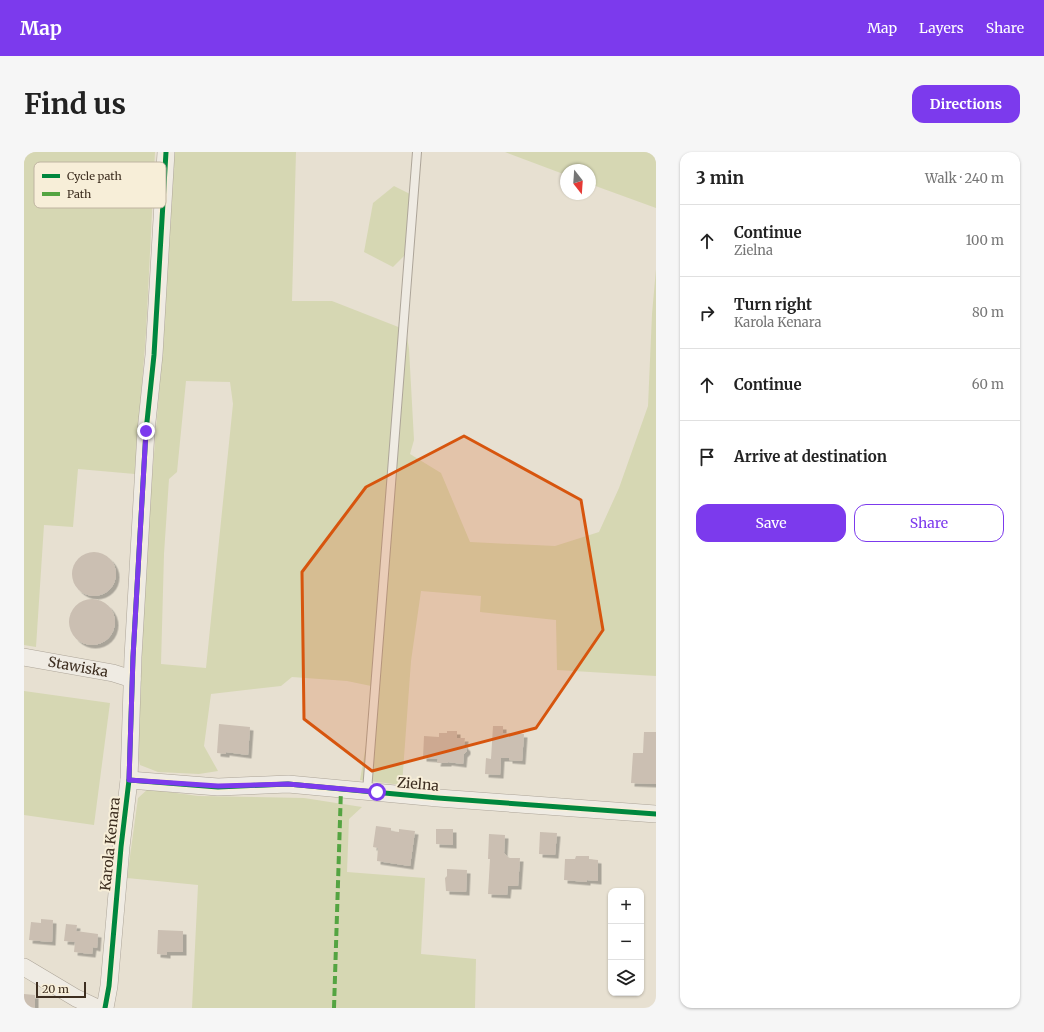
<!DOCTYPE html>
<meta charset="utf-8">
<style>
:root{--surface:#fff;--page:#f6f6f6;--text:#222;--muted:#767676;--line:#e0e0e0;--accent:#7c3aed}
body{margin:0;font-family:Merriweather,serif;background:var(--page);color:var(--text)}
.controls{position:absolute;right:12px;bottom:12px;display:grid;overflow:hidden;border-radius:8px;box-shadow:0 1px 3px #0004}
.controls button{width:36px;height:36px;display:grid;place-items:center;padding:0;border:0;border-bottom:1px solid var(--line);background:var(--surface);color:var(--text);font:20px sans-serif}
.compass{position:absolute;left:536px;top:12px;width:36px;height:36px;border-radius:50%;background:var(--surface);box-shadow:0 1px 3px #0004;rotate:163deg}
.scale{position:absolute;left:12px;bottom:10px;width:50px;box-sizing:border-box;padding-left:4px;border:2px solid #3d2e20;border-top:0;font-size:11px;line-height:14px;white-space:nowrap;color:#3d2e20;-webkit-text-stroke:3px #f7eed8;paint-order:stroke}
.stop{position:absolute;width:12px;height:12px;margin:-9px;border:3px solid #7c3aed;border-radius:50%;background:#fff}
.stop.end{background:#7c3aed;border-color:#fff;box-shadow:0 1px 4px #0008}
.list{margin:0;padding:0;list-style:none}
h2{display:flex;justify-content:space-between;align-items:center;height:52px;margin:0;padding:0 16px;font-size:17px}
h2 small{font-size:13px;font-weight:400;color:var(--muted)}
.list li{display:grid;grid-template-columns:26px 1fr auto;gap:12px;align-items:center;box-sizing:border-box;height:72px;padding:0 16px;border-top:1px solid var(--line)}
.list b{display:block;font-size:15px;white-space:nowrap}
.list p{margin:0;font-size:13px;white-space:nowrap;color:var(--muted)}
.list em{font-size:13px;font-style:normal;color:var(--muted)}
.actions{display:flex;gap:8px;padding:12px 16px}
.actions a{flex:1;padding:9px 0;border:1px solid var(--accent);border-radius:12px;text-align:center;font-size:14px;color:var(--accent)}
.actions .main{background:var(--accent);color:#fff}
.icon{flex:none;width:22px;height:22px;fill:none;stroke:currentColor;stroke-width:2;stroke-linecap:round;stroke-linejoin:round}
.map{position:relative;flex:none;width:632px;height:856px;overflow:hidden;border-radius:12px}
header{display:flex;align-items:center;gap:24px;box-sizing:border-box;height:56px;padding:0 20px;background:var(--accent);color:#fff}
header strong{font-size:19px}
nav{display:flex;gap:22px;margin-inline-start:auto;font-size:14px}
.intro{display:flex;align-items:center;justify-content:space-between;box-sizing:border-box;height:96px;padding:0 24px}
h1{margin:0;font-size:28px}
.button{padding:10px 18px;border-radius:12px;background:var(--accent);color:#fff;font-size:14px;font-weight:700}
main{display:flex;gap:24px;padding:0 24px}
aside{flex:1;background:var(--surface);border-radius:12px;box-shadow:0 1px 3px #0004}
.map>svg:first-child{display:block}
</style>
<header>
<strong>Map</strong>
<nav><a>Map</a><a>Layers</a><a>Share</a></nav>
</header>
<div class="intro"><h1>Find us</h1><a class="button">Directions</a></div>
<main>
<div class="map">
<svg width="632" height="856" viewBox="0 0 632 856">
<defs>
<filter id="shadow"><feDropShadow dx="3.5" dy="3.5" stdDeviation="0" flood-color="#0004"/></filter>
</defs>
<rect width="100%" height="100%" fill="#e7e0d1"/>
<g fill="#d6d7b3" fill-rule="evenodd">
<polygon points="0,0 131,0 122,181 111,322 54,317 49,375 20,373 12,495 0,493"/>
<path d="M 150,0 L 272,0 L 268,149 L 308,149 L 382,178 L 385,197 L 390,288 L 386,302 L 417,321 L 446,390 L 531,394 L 575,380 L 595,336 L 624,254 L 628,162 L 632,117 L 632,524 L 533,518 L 532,468 L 456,460 L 457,444 L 397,439 L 387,509 L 378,633 L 336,628 L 352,535 L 323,529 L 268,525 L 257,534 L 187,542 L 180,594 L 194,619 L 175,622 L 134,620 L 116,613 L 114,603 L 122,400 L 137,216 ZM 162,229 L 206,230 L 209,252 L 182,516 L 137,512 L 140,402 L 145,327 L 153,320 Z"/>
<polygon points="481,0 632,0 632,56 566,32 566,18 542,18 542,23"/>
<polygon points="370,34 390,44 384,100 369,115 340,100 349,51"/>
<polygon points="0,539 86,551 70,673 0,663"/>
<polygon points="124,637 174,644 280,646 338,655 325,667 323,720 401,726 397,802 452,807 451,856 168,856 174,733 103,726 114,646"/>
</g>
<g fill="#cbbfb2" filter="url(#shadow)">
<circle cx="70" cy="422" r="22"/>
<circle cx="68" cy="470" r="23"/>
<polygon points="195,572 226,575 224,603 202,600 202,602 193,601"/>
<polygon points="469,574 479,574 479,581 500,582 498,609 485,608 485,606 477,606 476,623 461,622 462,606 467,607"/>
<polygon points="423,579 433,579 433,586 441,586 440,593 443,596 443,599 440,602 439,612 424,610 424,611 413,611 414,607 399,606 400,584 415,585 415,581 423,581"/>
<polygon points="620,580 632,580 632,632 607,631 609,601 619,601"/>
<polygon points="352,674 367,676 367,679 375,680 375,677 391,679 386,714 353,709 354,696 349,695"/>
<polygon points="412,677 429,677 429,693 412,692"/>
<polygon points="516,680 533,681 531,703 515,702"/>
<polygon points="465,682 481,683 480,701 485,706 496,706 494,734 484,734 483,743 464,742 466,707 464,707"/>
<polygon points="552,704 565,704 565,707 574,708 574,729 563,728 563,730 540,728 541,707 551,707"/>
<polygon points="423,717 443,718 442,740 422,739 421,726 423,724"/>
<polygon points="17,767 29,768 28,790 5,788 7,770 17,771"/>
<polygon points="42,772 53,773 52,779 74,782 73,796 69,795 68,802 50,800 51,790 40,789"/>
<polygon points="134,778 159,779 159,800 143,800 143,803 133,802"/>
<polygon points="0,842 11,843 11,856 0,856"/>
</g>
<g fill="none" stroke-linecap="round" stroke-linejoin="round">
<defs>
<polyline id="service" points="343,639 393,0"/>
<g id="minor">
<path id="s1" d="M 0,505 L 89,521 L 108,527"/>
<polyline points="105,628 194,635 264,632 414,646 632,662"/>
<polyline points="0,815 52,846 73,856"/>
<polyline points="81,856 85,834 97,695 105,628 109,505 122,279 130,203 142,0"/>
</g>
</defs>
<use href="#service" stroke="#ada599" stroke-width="10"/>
<use href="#minor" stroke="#ada599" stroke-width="18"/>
<use href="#service" stroke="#efebe3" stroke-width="8"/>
<use href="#minor" stroke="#efebe3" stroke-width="17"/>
<polyline stroke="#54a441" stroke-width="4" stroke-dasharray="8 4" stroke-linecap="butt" points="310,856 317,637"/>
<defs>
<g id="cycleway">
<polyline points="105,628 194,635 264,632 414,646 632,662"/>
<polyline points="81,856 85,834 97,695 105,628 109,505 122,279 130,203 142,0"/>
</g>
</defs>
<use href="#cycleway" stroke="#f7eed8" stroke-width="8"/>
<use href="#cycleway" stroke="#00873e" stroke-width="5"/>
</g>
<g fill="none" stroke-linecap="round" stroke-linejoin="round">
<polyline stroke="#7c3aed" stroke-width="5" points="122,279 109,505 105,628 194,634 264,632 353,640"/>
</g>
<path fill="#d7550e" fill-opacity="0.2" stroke="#d7550e" stroke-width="3" stroke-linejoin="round" d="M 440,284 L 557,348 L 579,478 L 512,576 L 348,619 L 280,567 L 278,420 L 342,335 Z"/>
<g text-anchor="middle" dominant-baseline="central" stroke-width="4" stroke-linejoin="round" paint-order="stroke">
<g font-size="14" fill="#3d2e20" stroke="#f7eed8">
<text stroke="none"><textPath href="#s1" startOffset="55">Stawiska</textPath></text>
<text transform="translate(394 632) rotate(5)">Zielna</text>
<text transform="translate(86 692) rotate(-84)">Karola Kenara</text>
</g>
</g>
<rect x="10" y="10" width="132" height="46" rx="6" fill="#f7eed8" stroke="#bfb4a1" stroke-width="1"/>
<rect x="18" y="22" width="18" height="4" fill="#00873e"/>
<rect x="18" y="40" width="18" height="4" fill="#54a441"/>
<g font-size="11" fill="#3d2e20">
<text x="43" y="28">Cycle path</text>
<text x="43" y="46">Path</text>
</g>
</svg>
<div class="controls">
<button>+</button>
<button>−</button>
<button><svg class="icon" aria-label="layers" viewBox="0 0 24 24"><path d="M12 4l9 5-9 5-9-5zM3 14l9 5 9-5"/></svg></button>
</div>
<svg class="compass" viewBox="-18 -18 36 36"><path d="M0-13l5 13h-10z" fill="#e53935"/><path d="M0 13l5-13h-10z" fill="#767676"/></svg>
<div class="scale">20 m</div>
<div class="stop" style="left:353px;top:640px"></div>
<div class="stop end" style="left:122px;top:279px"></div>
</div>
<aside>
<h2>3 min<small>Walk · 240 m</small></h2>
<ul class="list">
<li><svg class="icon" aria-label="ahead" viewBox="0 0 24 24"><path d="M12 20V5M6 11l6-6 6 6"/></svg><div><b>Continue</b><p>Zielna</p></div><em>100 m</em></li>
<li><svg class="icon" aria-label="right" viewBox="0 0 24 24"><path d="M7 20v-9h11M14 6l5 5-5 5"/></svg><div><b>Turn right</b><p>Karola Kenara</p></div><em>80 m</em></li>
<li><svg class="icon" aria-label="ahead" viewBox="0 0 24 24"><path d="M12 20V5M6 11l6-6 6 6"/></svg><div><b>Continue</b></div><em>60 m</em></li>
<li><svg class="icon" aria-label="arrive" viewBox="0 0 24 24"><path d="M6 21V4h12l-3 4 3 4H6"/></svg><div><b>Arrive at destination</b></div></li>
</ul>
<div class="actions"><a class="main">Save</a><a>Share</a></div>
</aside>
</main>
